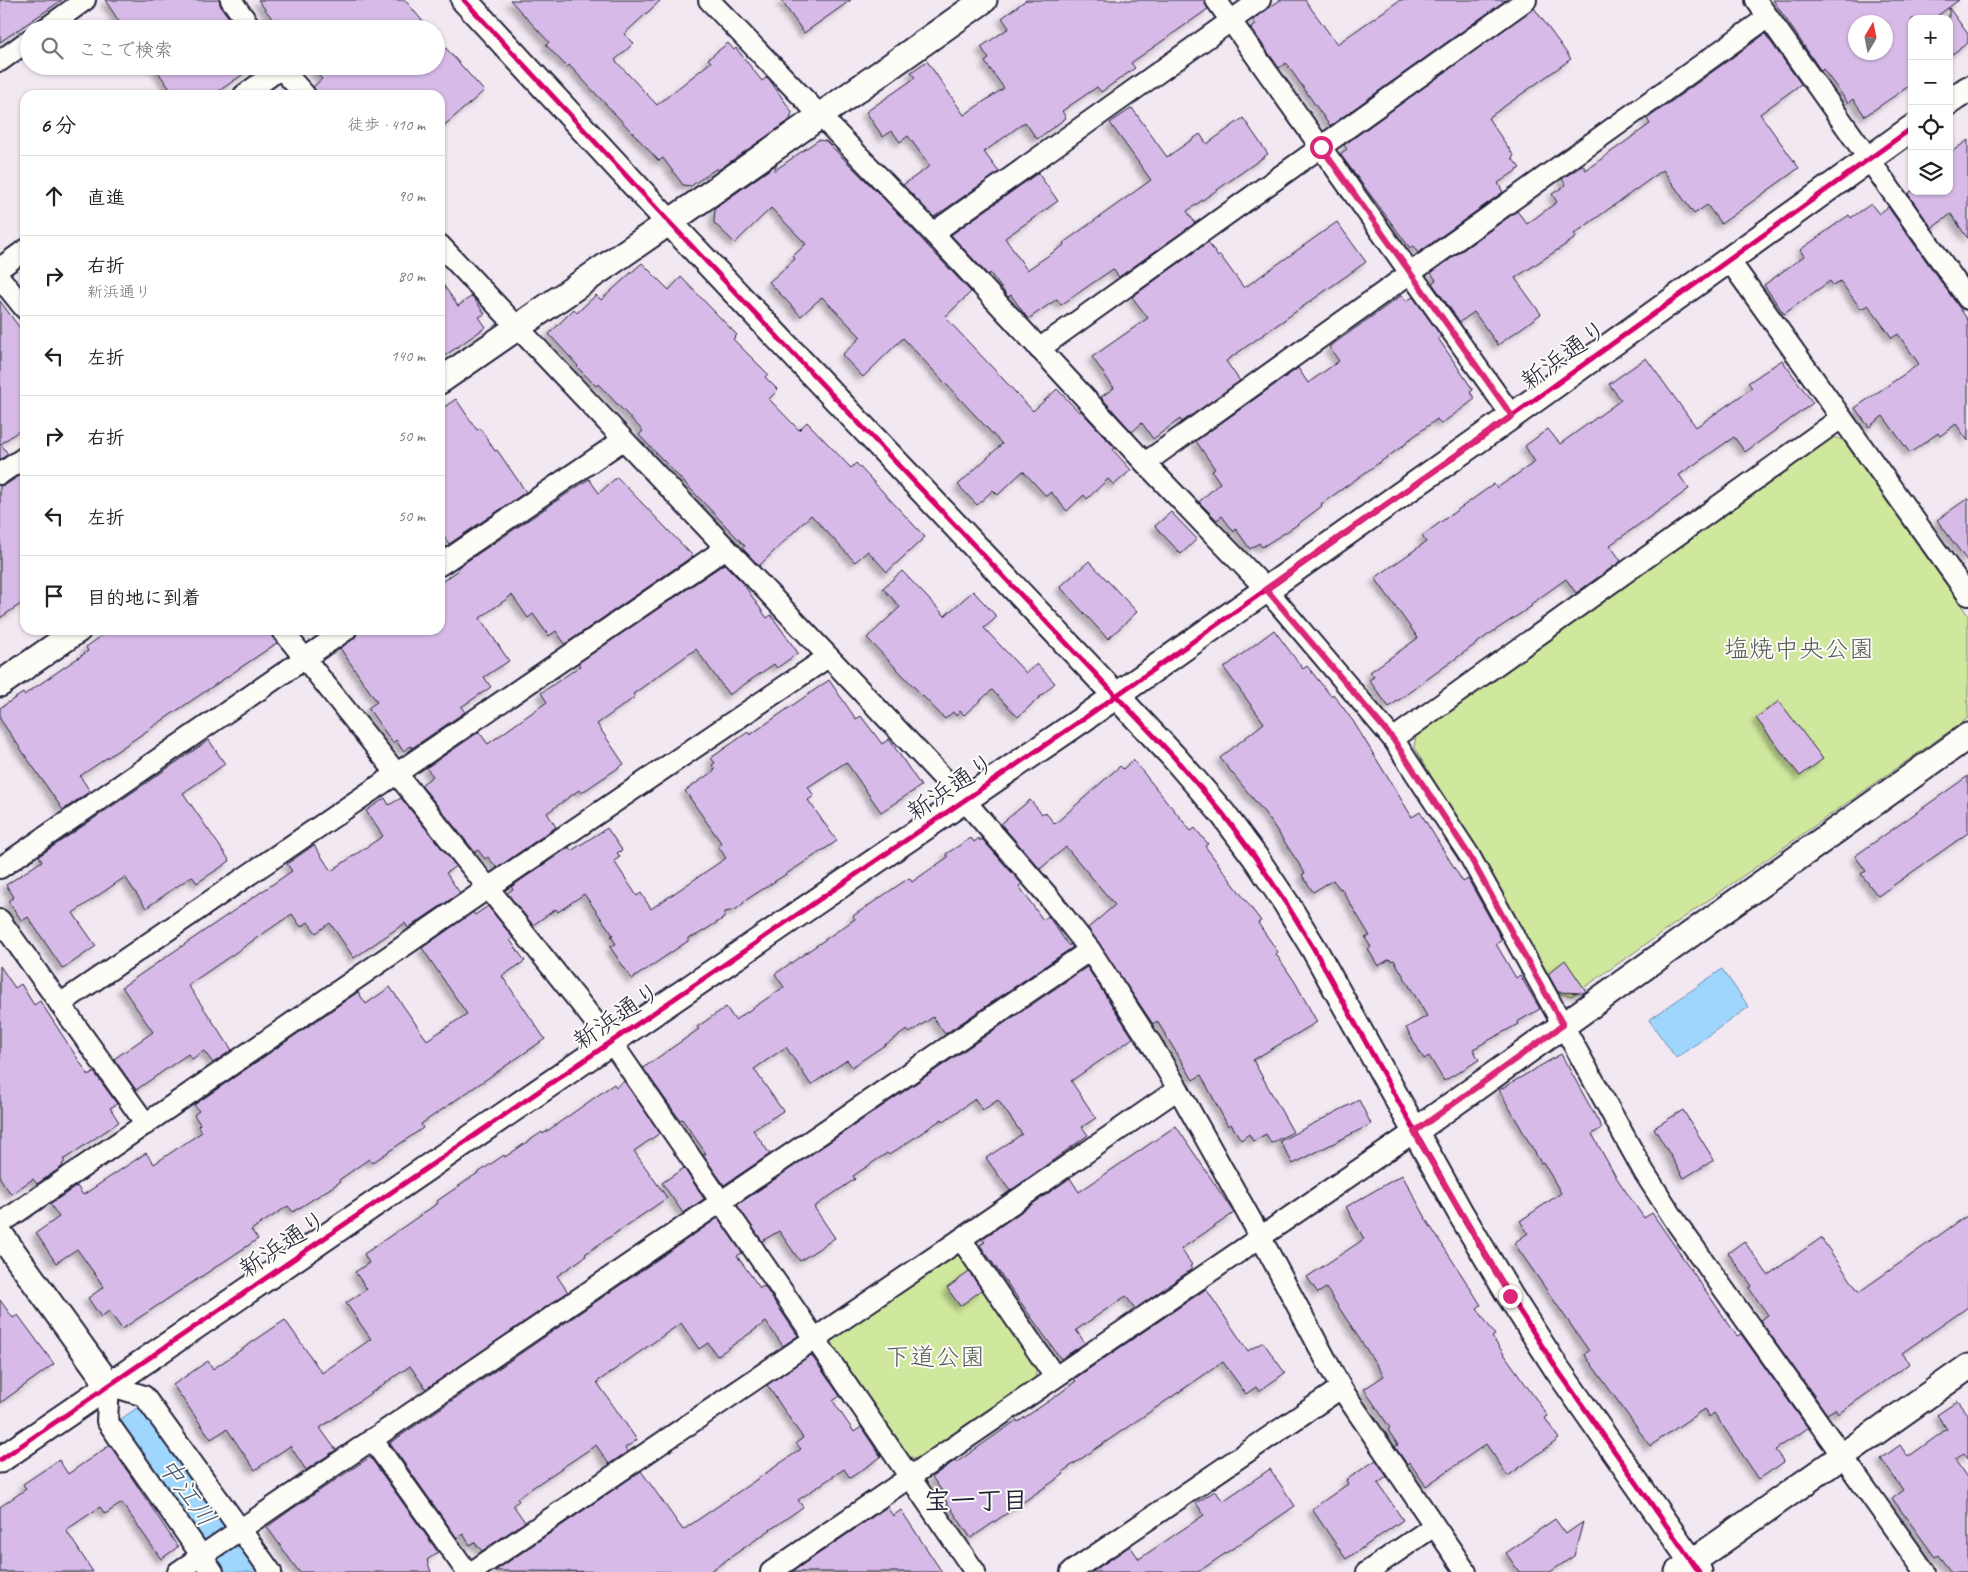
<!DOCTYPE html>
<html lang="ja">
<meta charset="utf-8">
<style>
:root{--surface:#fff;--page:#f6f6f6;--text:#222;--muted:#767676;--line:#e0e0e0}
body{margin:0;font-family:Caveat,"Klee One",sans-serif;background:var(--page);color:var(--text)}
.controls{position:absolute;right:15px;top:15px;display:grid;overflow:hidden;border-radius:10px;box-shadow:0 1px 4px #0004}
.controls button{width:45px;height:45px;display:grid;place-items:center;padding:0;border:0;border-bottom:1px solid var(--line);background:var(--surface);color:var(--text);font:25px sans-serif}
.compass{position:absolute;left:1848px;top:15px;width:45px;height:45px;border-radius:50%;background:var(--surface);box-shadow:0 1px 4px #0004;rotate:10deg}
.stop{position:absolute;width:15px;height:15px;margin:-11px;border:4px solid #db2777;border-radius:50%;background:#fff}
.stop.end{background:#db2777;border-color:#fff;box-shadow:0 1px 5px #0008}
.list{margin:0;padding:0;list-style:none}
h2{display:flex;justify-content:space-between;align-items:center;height:65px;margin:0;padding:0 20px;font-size:21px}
h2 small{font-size:16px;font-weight:400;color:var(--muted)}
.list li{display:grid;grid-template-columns:32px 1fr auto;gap:15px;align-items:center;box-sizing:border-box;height:80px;padding:0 20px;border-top:1px solid var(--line)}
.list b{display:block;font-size:19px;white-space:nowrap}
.list p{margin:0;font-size:16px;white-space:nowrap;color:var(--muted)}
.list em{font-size:16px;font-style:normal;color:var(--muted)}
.icon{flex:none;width:28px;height:28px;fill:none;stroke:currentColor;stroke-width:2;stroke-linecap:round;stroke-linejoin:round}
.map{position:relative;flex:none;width:1968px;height:1572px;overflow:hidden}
.search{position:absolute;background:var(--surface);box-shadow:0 1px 4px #0004;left:20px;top:20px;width:425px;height:55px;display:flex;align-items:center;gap:12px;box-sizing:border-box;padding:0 18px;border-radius:28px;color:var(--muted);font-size:19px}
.panel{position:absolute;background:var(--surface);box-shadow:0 1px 4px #0004;left:20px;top:90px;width:425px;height:545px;border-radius:15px}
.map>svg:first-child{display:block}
</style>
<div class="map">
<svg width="1968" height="1572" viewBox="0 0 1968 1572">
<defs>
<filter id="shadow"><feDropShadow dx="-4.5" dy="4.5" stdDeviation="2.5" flood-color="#0004"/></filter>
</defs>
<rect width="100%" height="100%" fill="#f2e8f2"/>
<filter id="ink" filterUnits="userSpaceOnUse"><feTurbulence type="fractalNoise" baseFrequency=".02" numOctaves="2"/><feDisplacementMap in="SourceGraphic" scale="10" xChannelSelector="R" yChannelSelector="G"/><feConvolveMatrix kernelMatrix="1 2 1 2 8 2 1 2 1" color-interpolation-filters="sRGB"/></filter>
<g filter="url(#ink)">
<g fill="#d0e89d" stroke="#79856c">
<polygon points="1833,437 1843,440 1968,615 1968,718 1572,996 1560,994 1414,747 1416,735"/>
<polygon points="952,1255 965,1256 1038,1364 1035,1378 918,1459 905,1456 831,1348 834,1335"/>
</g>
<g fill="#9ed6fd" stroke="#6c8eaf">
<polygon points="1722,969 1749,1007 1676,1058 1649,1020"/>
<polygon points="141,1405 260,1572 227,1572 118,1421"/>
</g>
<g fill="#d7bae7" stroke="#22223b" fill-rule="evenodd" filter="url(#shadow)">
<polygon points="0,0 62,0 0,42"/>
<polygon points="105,0 219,0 221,7 229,18 225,21 231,29 124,29"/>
<polygon points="258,0 405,0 429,29 280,29"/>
<polygon points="510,0 661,0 624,34 634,43 615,60 657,105 711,62 708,59 728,43 734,50 736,48 762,81 767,77 769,79 792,112 790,120 717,171 717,168 691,186 683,185 663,158 659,161 569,65 567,67 546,45 549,42"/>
<polygon points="781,0 851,0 804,33"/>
<polygon points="1026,0 1204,0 1208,9 1131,63 1135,68 1101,92 1097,87 1062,111 1066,118 1037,139 1025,122 984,152 999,172 934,217 903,185 930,166 908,136 900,142 892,131 883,137 866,112 915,78 911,72 927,61 964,115 1004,88 985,62 989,59 981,47 1009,28 1002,18"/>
<polygon points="1280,0 1305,0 1337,44 1400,0 1506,0 1330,126 1286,63 1279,68 1251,28 1256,25 1253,20"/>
<path d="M 1773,0 L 1959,0 L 1933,19 L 1912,19 L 1912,84 L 1865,116 L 1853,99 L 1848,103 L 1823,69 L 1821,71 ZM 1856,22 L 1886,22 L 1886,52 L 1856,52 Z"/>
<polygon points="1534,8 1571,59 1488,118 1514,156 1512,158 1520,168 1498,183 1503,192 1418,253 1413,246 1410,248 1340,154 1347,149 1344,145"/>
<polygon points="1949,8 1968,34 1968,43 1949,56"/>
<polygon points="1765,34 1801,84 1760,114 1799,168 1721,224 1707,205 1694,214 1663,170 1574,234 1577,237 1515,278 1541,314 1498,345 1474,312 1460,322 1432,283 1436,280 1431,273 1517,211 1527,224 1557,202 1552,194 1566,185 1562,179 1583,165 1586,170 1650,124 1647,119"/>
<polygon points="436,37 484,91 440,129 440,95 317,95 313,87 322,79 311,66 436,66"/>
<polygon points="154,66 255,66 213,95 174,95"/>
<polygon points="1132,108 1167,157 1200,134 1207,144 1243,118 1268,154 1187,211 1195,223 1119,277 1113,269 1061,305 1057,299 1028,319 1011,295 1008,297 990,273 988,275 951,235 1038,173 1058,201 1005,238 1027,270 1064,245 1063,243 1151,180 1110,123"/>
<polygon points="818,140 826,141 884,199 971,292 945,317 1033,411 1057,389 1079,412 1081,411 1115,448 1113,450 1131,470 1114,485 1108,479 1087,499 1084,495 1067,511 1051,492 1046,496 1023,471 998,495 993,490 977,505 958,485 1002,444 903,338 863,377 842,355 861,337 822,297 801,316 769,282 795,259 793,256 806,244 771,208 735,243 714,223 715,208 777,164 774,171"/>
<polygon points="1968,140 1968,239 1951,214 1932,228 1908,194 1911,191 1949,191 1949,154"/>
<polygon points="1871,204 1879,214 1888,207 1968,320 1968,441 1956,424 1940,436 1938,433 1910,453 1883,416 1869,427 1855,408 1919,364 1898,334 1892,338 1868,305 1861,309 1840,281 1834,286 1830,281 1784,314 1764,285 1804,256 1800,250 1849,215 1851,218"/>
<polygon points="1337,222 1366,262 1226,361 1240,381 1182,422 1180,419 1153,439 1142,423 1132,432 1101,397 1114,388 1092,357 1148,318 1132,297 1208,242 1218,257 1220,255 1244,288"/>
<polygon points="642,263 669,290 681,277 737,335 733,339 768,374 765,377 778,390 769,399 799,430 807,422 851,468 856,463 925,537 887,572 868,551 855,562 811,515 759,566 742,548 745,546 639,435 643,431 598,384 596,386 577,367 578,366 549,334 574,309 577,313 596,295 601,300"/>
<polygon points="440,280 458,306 472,296 485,314 479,317 486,327 440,359"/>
<polygon points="1402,295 1406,301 1413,297 1441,336 1438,338 1473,390 1470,392 1475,399 1441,424 1437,419 1406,442 1407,443 1321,504 1322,506 1294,527 1262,547 1259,543 1250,549 1236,529 1234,532 1222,516 1217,520 1199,502 1220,483 1212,471 1215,469 1196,441 1298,368 1308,383 1339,361 1329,347"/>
<polygon points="0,301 25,335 25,426 1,444 8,454 0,460"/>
<polygon points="1646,358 1696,427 1752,388 1748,383 1782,360 1813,403 1745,452 1734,437 1679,475 1689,489 1610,545 1621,561 1576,593 1566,579 1531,604 1532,606 1488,635 1389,707 1369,680 1374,677 1370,672 1418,638 1375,578 1426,542 1422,536 1438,524 1494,484 1497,488 1535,462 1525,446 1548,429 1560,444 1621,400 1609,384"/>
<polygon points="456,399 477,430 480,428 495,451 497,450 526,492 449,544 440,530 440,410"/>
<polygon points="22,474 25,478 25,601 0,618 0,486 7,484"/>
<polygon points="617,477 693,556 565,644 556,631 549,636 533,614 528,618 512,595 480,618 509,661 484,677 491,687 461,707 465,712 412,748 411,746 403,751 396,740 393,743 368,708 377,702 340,648 353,639 358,630 440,630 440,583 459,570 457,568 589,479 599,493"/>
<polygon points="1968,498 1968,562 1937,520"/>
<polygon points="1171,512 1197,539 1181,554 1155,526"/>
<polygon points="1089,561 1137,612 1108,639 1060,587"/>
<polygon points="724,564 742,582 767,618 771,615 798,653 777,668 774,664 729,695 696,649 633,694 635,697 597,724 624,764 581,793 579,790 547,813 556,827 497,868 488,857 485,859 478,850 475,852 421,785 433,776 426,768 479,732 488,744 547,702 541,693 580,666 578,663"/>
<polygon points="902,571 945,616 973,591 997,617 984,628 1026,673 1037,664 1055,683 1018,717 992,690 964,715 960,711 956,716 953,712 945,719 867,638 900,607 883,588"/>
<polygon points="110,630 270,630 272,637 277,643 80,776 90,791 63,810 0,719 0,708 23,693 24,695 88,651 86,647"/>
<polygon points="1274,630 1303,669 1307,666 1331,696 1333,694 1353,721 1412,817 1420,812 1463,882 1468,879 1502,940 1496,944 1516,978 1520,975 1540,1009 1517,1022 1518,1024 1473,1049 1479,1060 1444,1081 1429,1056 1424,1059 1406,1028 1427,1016 1394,960 1391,961 1390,959 1378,966 1368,949 1371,947 1365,938 1370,936 1341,888 1340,889 1333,880 1313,892 1302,875 1305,873 1268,817 1220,758 1264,723 1224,668"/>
<polygon points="829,680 856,719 861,716 882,744 889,739 921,786 881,812 846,762 808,787 814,796 808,800 837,841 743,902 744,903 735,910 725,912 724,918 697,935 688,938 688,941 632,979 610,947 616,944 611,936 613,935 584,894 558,912 556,909 533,925 507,893 513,889 511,887 569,847 571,851 607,828 622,850 617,853 620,857 614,861 637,896 641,893 651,909 726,858 718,846 722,844 685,791 715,770 712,765 715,763 711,758 748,732 750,735"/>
<polygon points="1779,701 1823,759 1800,776 1756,718"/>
<polygon points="209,740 225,764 183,793 230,861 197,883 192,876 146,908 125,877 73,913 96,946 63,969 28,917 22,921 8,901 14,897 6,885 42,861 39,856"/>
<polygon points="1133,760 1191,831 1195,828 1208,844 1205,846 1261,921 1258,923 1278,952 1276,954 1295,982 1317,1022 1253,1060 1293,1132 1271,1143 1266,1134 1253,1141 1249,1134 1241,1140 1231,1124 1228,1126 1201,1075 1193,1080 1157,1021 1153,1024 1088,928 1115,905 1066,847 1040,869 1001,824 1030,800 1042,814 1045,812 1055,824 1120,766 1123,769"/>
<polygon points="1968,776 1968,833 1878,896 1861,874 1866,871 1855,856"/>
<polygon points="385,798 389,805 401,798 456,866 446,873 460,893 408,928 405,923 354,958 330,923 316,933 308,922 301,927 292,914 188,985 232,1050 213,1063 204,1051 192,1059 188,1054 136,1090 114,1059 153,1032 122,987 292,871 287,864 314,845 331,871 383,836 366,811"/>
<polygon points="971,838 974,842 979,838 980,841 982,839 1022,884 1019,886 1043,920 1048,916 1069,946 1070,944 1073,947 945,1034 933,1017 910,1033 907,1030 852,1067 847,1060 811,1085 786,1047 754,1069 783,1111 753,1130 770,1154 724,1185 703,1155 706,1154 705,1152 682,1119 680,1120 643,1068 699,1029 697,1027 726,1007 735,1020 784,987 775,974 855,919 853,916 909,878 912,882 948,857 946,854"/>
<polygon points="488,906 513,938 510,940 525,961 502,976 545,1039 421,1124 423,1128 372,1163 369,1159 339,1180 340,1182 293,1212 288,1206 251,1230 258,1239 122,1329 109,1311 101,1317 88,1298 104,1287 77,1249 56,1263 36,1233 59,1217 50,1204 77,1186 83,1195 146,1153 154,1164 202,1132 198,1126 200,1124 194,1115 199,1111 194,1105 358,992 366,1004 390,987 427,1040 467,1014 422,948 473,912 475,915"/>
<polygon points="1565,960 1586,991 1583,993 1558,992 1548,974"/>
<polygon points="0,966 15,988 21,984 34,1005 40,1001 89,1076 94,1072 117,1104 110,1108 119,1122 63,1160 65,1162 62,1164 63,1166 37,1184 33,1179 11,1194 0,1178"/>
<polygon points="1087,967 1133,1038 1071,1081 1096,1118 1082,1127 1088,1135 1010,1191 986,1158 1022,1134 998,1100 983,1110 975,1099 944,1121 942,1119 889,1155 887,1153 853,1176 855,1179 814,1207 835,1238 800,1261 779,1231 762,1241 737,1205"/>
<polygon points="1561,1054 1602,1128 1592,1134 1616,1177 1644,1218 1652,1213 1737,1336 1741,1334 1808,1428 1775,1450 1784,1462 1759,1479 1714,1413 1709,1417 1704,1409 1650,1446 1584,1354 1589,1351 1514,1243 1528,1233 1520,1221 1561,1193 1543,1162 1541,1163 1499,1090"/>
<polygon points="624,1081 660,1133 634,1151 667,1198 585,1254 586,1256 557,1276 568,1292 426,1389 410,1366 320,1428 336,1450 306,1470 290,1446 255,1470 227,1429 211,1439 173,1385 208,1361 213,1369 285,1320 322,1373 371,1339 346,1303 367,1289 355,1272 369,1263 364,1254 438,1203 437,1201 504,1155 505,1157 542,1132 543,1134 614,1084 616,1087"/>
<polygon points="1359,1100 1371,1124 1293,1164 1280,1141"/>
<polygon points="1683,1110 1714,1160 1684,1178 1654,1128"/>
<polygon points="1176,1126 1234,1213 1181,1249 1192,1265 1190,1266 1192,1269 1135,1309 1126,1296 1076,1330 1085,1343 1061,1359 980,1245 985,1242 982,1239 1070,1178 1079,1192"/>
<polygon points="684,1168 704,1199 683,1213 662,1183"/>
<polygon points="1402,1175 1426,1218 1425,1218 1481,1305 1477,1308 1495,1335 1492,1337 1548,1416 1545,1418 1559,1439 1508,1476 1486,1444 1426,1486 1409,1462 1407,1464 1395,1447 1398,1445 1388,1430 1390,1428 1364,1389 1384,1376 1326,1288 1318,1293 1307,1277 1364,1239 1346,1207"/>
<polygon points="1968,1215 1968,1307 1902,1353 1910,1363 1838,1414 1835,1409 1827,1414 1760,1320 1768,1315 1749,1288 1752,1286 1728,1253 1744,1241 1768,1275 1821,1238 1859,1292"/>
<polygon points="718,1218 742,1253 737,1256 760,1288 764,1286 798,1336 783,1346 766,1322 717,1356 708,1343 699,1349 681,1323 597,1382 637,1440 625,1448 627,1452 609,1464 596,1445 517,1498 519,1501 513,1505 525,1522 482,1551 474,1542 470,1545 463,1534 457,1538 390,1443"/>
<polygon points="969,1272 982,1290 960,1306 947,1288"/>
<polygon points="1206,1289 1248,1351 1263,1342 1285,1373 1259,1391 1256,1387 1246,1394 1223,1362 1088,1454 1062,1472 1064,1474 971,1538 942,1495 944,1494 932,1477 956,1460 957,1462 1017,1420 1018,1422 1055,1397 1076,1381 1074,1379"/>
<polygon points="0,1300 13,1318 18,1315 54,1364 0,1403"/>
<polygon points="811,1355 840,1396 833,1401 854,1432 861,1427 881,1457 850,1478 844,1469 798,1500 803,1507 709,1572 495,1571 641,1471 683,1530 801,1449 796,1443 803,1438 767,1385"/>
<polygon points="1958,1401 1968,1414 1968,1459 1964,1453 1955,1460 1968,1479 1968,1572 1951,1572 1938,1555 1935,1557 1892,1498 1903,1490 1881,1459 1900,1445 1908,1457 1947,1429 1937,1415"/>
<polygon points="110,1445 178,1547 161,1559 122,1503 105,1514 100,1507 66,1530 93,1572 0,1572 0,1507 26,1489 23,1484 59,1460 68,1474"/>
<polygon points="370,1457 438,1552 427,1560 431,1572 299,1572 267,1527 292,1509"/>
<polygon points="1376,1460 1387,1477 1378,1483 1403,1520 1346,1559 1312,1509 1348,1484 1346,1480"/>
<polygon points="1270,1469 1295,1506 1198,1572 1092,1572 1130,1546 1139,1559 1204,1515 1196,1503 1215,1491 1223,1501"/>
<polygon points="887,1507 893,1516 901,1510 942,1572 792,1572"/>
<polygon points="1555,1519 1566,1534 1583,1522 1574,1556 1550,1572 1519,1572 1506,1553"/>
</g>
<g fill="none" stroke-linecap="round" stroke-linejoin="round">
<defs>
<g id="minor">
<polyline points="231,0 252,29"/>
<polyline points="709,0 933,233 1145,463 1266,589 1393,739 1469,855 1644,1172 1678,1225 1925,1572"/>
<polyline points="1216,0 1512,416"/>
<polyline points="1756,0 1968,299"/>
<polyline points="45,29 85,0"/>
<polyline points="0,61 29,40"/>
<polyline points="279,66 305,95"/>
<polyline points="244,95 281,68"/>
<polyline points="933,233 1260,0"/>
<polyline points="440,245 964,800 1047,895 1090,950 1152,1045 1178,1089 1261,1238 1341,1388 1466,1572"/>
<polyline points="1729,260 1968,595"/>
<polyline points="0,268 25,250"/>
<polyline points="0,278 25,309"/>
<polyline points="1039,349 1526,0"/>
<polyline points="1145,463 1768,17"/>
<polyline points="0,474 25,457"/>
<polyline points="440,565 623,440"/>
<polyline points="282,630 612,1043 975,1572"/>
<polyline points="1393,739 1841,418"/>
<polyline points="0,868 346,630"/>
<polyline points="0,920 146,1124"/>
<polyline points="60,1004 726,548"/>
<polyline points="0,1224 488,888 828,657"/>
<polyline points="961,1239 1055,1377"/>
<polyline points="372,1439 467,1572"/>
<polyline points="178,1572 1090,950"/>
<polyline points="213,1572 107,1421 109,1385 144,1396 271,1572"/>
<polyline points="472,1572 961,1239 1178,1089"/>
<polyline points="771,1572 1414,1132"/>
<polyline points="1071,1572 1341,1388"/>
<polyline points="1367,1572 1434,1526"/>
</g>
<g id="tertiary">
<polyline points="464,0 669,222 1173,756 1223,814 1255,857 1286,903 1314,949 1461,1214 1510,1296 1557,1369 1699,1572"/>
<polyline points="1949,102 1968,89"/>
<polyline points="440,381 694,205 984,0"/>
<polyline points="0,684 78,630"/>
<polyline points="1414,1132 1968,736"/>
<polyline points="0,1234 109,1385"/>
<polyline points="0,1460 1086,717 1512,416 1912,128"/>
<polyline points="1678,1572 1968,1367"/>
</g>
</defs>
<use href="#minor" stroke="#22223b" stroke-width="24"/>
<use href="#tertiary" stroke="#22223b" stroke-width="29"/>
<use href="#minor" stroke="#fdfcf7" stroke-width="20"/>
<use href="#tertiary" stroke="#fdfcf7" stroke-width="25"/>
<defs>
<g id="cycleway">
<polyline points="464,0 669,222 1173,756 1223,814 1255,857 1286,903 1314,949 1461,1214 1510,1296 1557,1369 1699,1572"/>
<polyline points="0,1460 1086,717 1512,416 1912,128"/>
</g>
</defs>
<use href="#cycleway" stroke="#fdfcf7" stroke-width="8"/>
<use href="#cycleway" stroke="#d6006c" stroke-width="5"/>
</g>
</g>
<g fill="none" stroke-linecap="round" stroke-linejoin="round" filter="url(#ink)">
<polyline stroke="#db2777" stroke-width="6" points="1321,147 1512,416 1266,589 1393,739 1469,855 1563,1025 1414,1132 1510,1296"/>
</g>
<g text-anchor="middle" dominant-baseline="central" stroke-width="4" stroke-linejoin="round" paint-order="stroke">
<g font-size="25" fill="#22223b" stroke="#fdfcf7">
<text transform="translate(1564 355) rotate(-36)">新浜通り</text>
<text transform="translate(951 787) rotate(-34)">新浜通り</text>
<text transform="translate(617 1016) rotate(-34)">新浜通り</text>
<text transform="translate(283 1244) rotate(-34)">新浜通り</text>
</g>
<g font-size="25" fill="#565d58" stroke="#fdfcf7">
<text x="1799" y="649">塩焼中央公園</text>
<text x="935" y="1357">下道公園</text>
</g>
<g font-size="26" font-style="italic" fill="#475875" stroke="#fdfcf7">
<text transform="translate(187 1492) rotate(54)">中江川</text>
</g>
<g font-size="26" font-weight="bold" fill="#22223b" stroke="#fdfcf7">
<text x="976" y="1500">宝一丁目</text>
</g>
</g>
</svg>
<div class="controls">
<button>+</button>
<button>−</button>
<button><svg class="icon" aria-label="locate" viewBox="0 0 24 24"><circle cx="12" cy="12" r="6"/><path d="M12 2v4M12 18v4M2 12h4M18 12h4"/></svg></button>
<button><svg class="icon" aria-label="layers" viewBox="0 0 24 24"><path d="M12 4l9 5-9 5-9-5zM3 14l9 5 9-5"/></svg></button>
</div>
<svg class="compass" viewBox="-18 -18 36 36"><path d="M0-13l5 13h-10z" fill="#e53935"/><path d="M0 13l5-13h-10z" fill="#767676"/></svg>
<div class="stop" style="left:1321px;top:147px"></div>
<div class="stop end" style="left:1510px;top:1296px"></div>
<div class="search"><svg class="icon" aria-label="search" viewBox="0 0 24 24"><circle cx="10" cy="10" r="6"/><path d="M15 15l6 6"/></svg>ここで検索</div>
<section class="panel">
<h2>6 分<small>徒歩 · 410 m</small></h2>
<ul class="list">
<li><svg class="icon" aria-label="ahead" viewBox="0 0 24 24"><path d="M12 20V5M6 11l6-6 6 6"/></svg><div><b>直進</b></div><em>90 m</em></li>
<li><svg class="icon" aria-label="right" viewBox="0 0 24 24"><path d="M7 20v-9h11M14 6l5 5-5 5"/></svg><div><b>右折</b><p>新浜通り</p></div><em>80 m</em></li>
<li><svg class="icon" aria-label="left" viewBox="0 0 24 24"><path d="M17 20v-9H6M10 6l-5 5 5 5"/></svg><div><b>左折</b></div><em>140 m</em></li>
<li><svg class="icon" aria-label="right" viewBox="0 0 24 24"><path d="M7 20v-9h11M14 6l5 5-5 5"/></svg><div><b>右折</b></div><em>50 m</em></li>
<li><svg class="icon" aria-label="left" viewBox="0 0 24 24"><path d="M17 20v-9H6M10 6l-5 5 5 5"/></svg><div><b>左折</b></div><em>50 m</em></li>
<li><svg class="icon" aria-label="arrive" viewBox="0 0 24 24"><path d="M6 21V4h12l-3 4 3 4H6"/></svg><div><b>目的地に到着</b></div></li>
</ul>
</section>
</div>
